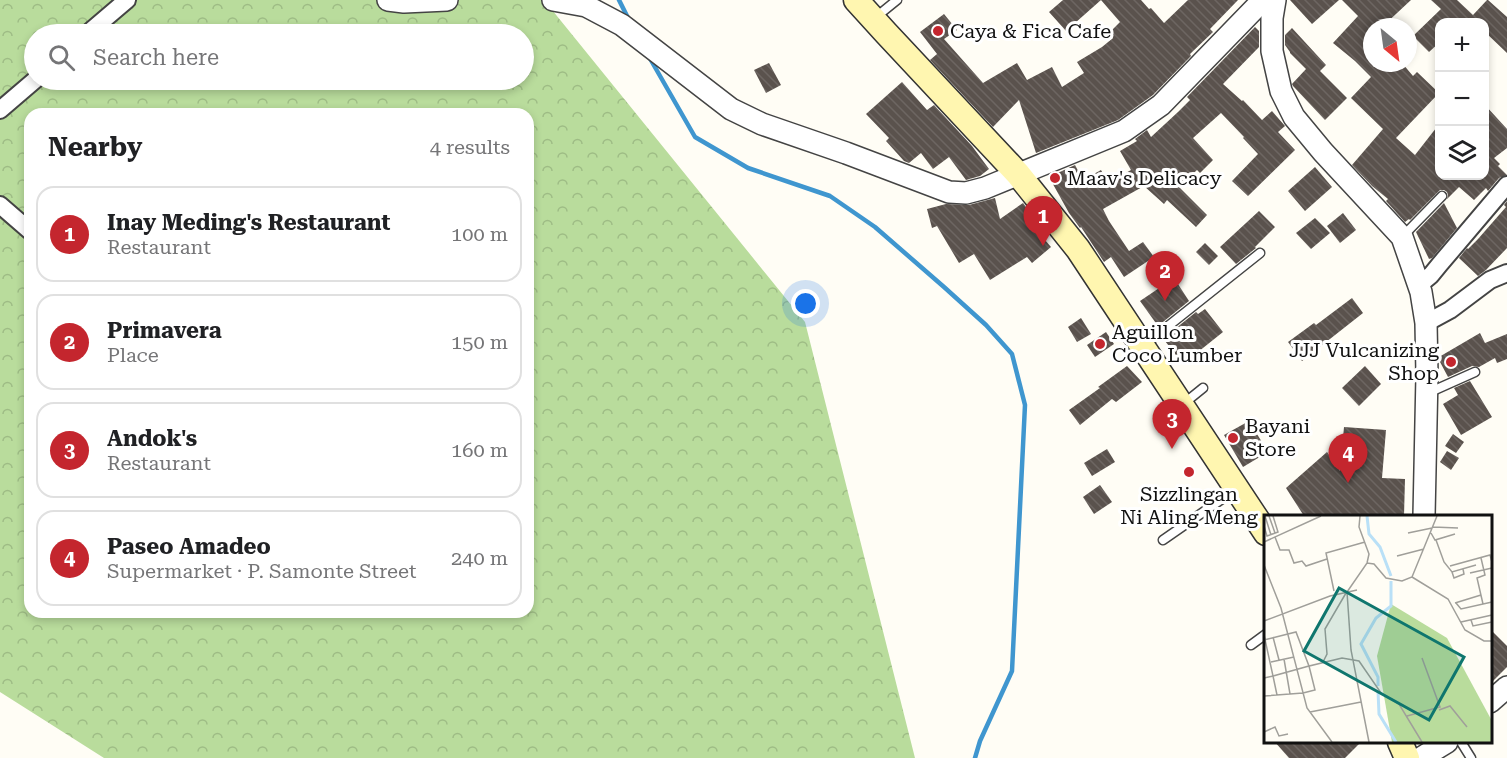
<!DOCTYPE html>
<meta charset="utf-8">
<style>
:root{--surface:#fff;--page:#f2f2f2;--text:#202124;--muted:#757577;--line:#e0e0e0;--accent:#c4262e}
body{margin:0;font-family:"Roboto Serif",serif;background:var(--page);color:var(--text)}
.controls{position:absolute;right:18px;top:18px;display:grid;overflow:hidden;border-radius:12px;box-shadow:0 3px 9px #0003}
.controls button{width:54px;height:54px;display:grid;place-items:center;padding:0;border:0;border-bottom:2px solid var(--line);background:var(--surface);color:var(--text);font:30px sans-serif}
.compass{position:absolute;left:1363px;top:18px;width:54px;height:54px;border-radius:50%;background:var(--surface);box-shadow:0 3px 9px #0003;rotate:151deg}
.you{position:absolute;left:806px;top:304px;width:21px;height:21px;margin:-15px;border:4px solid #fff;border-radius:50%;background:#1a73e8;box-shadow:0 0 0 9px #1a73e833}
.badge{display:grid;place-items:center;width:39px;height:39px;border-radius:50%;background:var(--accent);color:#fff;font-size:20px;font-weight:700}
.pin{position:absolute;translate:-50% -50px;filter:drop-shadow(0 2px 3px #0008)}
.pin::after{content:'';position:absolute;top:32px;width:21px;height:18px;background:inherit;clip-path:polygon(0 0,100% 0,50% 100%)}
.list{margin:0;padding:0;list-style:none}
h2{display:flex;justify-content:space-between;align-items:center;height:78px;margin:0;padding:0 24px;font-size:26px}
h2 small{font-size:20px;font-weight:400;color:var(--muted)}
.list li{display:grid;grid-template-columns:39px 1fr auto;gap:18px;align-items:center;box-sizing:border-box;height:96px;margin:0 12px 12px;padding:0 12px;border:2px solid var(--line);border-radius:18px}
.list b{display:block;font-size:22px;white-space:nowrap}
.list p{margin:0;font-size:20px;white-space:nowrap;color:var(--muted)}
.list em{font-size:20px;font-style:normal;color:var(--muted)}
.icon{flex:none;width:33px;height:33px;fill:none;stroke:currentColor;stroke-width:2;stroke-linecap:round;stroke-linejoin:round}
.map{position:relative;flex:none;width:1507px;height:758px;overflow:hidden}
.search{position:absolute;background:var(--surface);box-shadow:0 3px 9px #0003;left:24px;top:24px;width:510px;height:66px;display:flex;align-items:center;gap:15px;box-sizing:border-box;padding:0 21px;border-radius:33px;color:var(--muted);font-size:22px}
.panel{position:absolute;background:var(--surface);box-shadow:0 3px 9px #0003;left:24px;top:108px;width:510px;height:510px;border-radius:18px}
.map>svg:first-child{display:block}
</style>
<div class="map">
<svg width="1507" height="758" viewBox="0 0 1507 758">
<defs>
<pattern id="forest-crowns" width="20" height="18" patternUnits="userSpaceOnUse" patternTransform="scale(1.5)"><rect width="20" height="18" fill="#b9dc9c"/><path d="M2 6a3 3 0 1 1 6 0M12 15a3 3 0 1 1 6 0" fill="none" stroke="#9ebc85"/></pattern>
<pattern id="building-back-hatch" width="6" height="6" patternUnits="userSpaceOnUse" patternTransform="scale(1.5)"><rect width="6" height="6" fill="#5a524d"/><path d="M-1 5l2 2M0 0l6 6M5-1l2 2" fill="none" stroke="#6d6662"/></pattern>
</defs>
<rect width="100%" height="100%" fill="#fffdf5"/>
<path fill="url(#forest-crowns)" fill-rule="evenodd" d="M 0,0 L 544,0 L 805,322 L 915,758 L 104,758 L 0,692 ZM 34,34 L 524,34 L 524,80 L 34,80 ZM 30,114 L 528,114 L 528,612 L 30,612 Z"/>
<g fill="none" stroke-linecap="round" stroke-linejoin="round">
<g stroke="#3f96cf" stroke-width="4.5">
<polyline points="619,0 630,22"/>
<polyline points="648,55 695,137 748,168 830,196 875,227 944,287 986,325 1012,354 1025,405 1012,671 980,741 975,758"/>
</g>
</g>
<g fill="url(#building-back-hatch)">
<polygon points="1063,0 1141,0 1149,9 1151,8 1164,23 1188,0 1238,0 1210,29 1213,32 1190,54 1191,56 1153,95 1118,120 1036,153 1019,100 993,127 930,60 937,54 920,32 944,14 957,30 944,39 983,83 1017,63 1027,80 1052,67 1062,87 1084,73 1077,62 1102,47 1113,38 1109,33 1120,22 1101,0 1066,31 1049,12"/>
<polygon points="1290,0 1339,0 1312,24"/>
<polygon points="1342,0 1411,0 1382,27 1372,27 1372,63 1402,63 1413,76 1417,72 1439,93 1396,138 1415,155 1440,123 1440,176 1485,176 1485,105 1507,129 1507,148 1494,158 1500,164 1498,166 1507,175 1499,178 1488,191 1486,188 1474,200 1459,187 1447,199 1448,195 1447,192 1444,190 1440,190 1410,220 1409,219 1405,222 1386,201 1388,199 1372,186 1352,165 1383,129 1351,98 1371,77 1355,61 1333,43 1358,16"/>
<polygon points="1431,0 1457,0 1473,15 1487,0 1488,0 1507,17 1507,53 1485,32 1485,22 1440,22 1440,42 1429,52 1413,36 1441,9"/>
<polygon points="1255,27 1259,31 1259,47 1223,84 1242,101 1243,100 1262,120 1272,111 1285,126 1278,132 1295,150 1248,196 1232,181 1258,154 1243,138 1244,137 1221,113 1193,138 1213,160 1200,173 1197,170 1179,187 1207,215 1196,227 1167,200 1164,204 1144,186 1103,209 1109,221 1129,251 1143,242 1154,257 1124,277 1111,257 1104,262 1081,227 1080,228 1069,213 1049,177 1075,165 1083,180 1101,170 1108,183 1131,170 1120,151 1137,141 1135,139 1147,130 1151,137 1178,112 1190,100 1187,97"/>
<polygon points="1292,28 1326,65 1320,71 1347,98 1325,120 1293,86 1292,84 1306,69 1290,53 1290,52 1285,45 1285,35"/>
<polygon points="769,63 781,85 766,93 754,70"/>
<polygon points="902,82 927,110 934,105 972,146 989,169 980,176 966,180 949,157 933,169 921,153 909,163 904,161 886,141 889,138 866,114"/>
<polygon points="1315,167 1332,187 1305,211 1288,191"/>
<polygon points="995,198 1000,219 1023,203 1031,214 1030,215 1042,230 1039,233 1051,247 1032,263 1027,257 990,280 974,254 959,263 937,226 932,228 927,209 946,204 969,205"/>
<polygon points="1507,201 1507,248 1486,270 1478,276 1459,258 1467,248 1468,249 1478,239 1506,207 1504,205"/>
<polygon points="1444,203 1457,228 1432,258 1429,259 1416,232"/>
<polygon points="1259,211 1275,227 1255,247 1256,248 1236,264 1220,247"/>
<polygon points="1343,213 1356,230 1340,243 1327,226"/>
<polygon points="1315,218 1330,233 1311,249 1296,233"/>
<polygon points="1205,243 1218,256 1209,265 1196,252"/>
<polygon points="1174,278 1189,301 1158,326 1140,301"/>
<polygon points="1352,298 1363,313 1302,361 1288,342 1314,323 1316,325"/>
<polygon points="1205,309 1223,332 1183,364 1165,341 1167,339 1165,337 1196,312 1198,314"/>
<polygon points="1081,318 1091,334 1077,342 1068,327"/>
<polygon points="1106,332 1114,344 1095,357 1087,345"/>
<polygon points="1480,333 1485,343 1507,334 1507,359 1497,363 1495,358 1479,367 1472,366 1448,377 1439,360 1439,357"/>
<polygon points="1127,366 1142,382 1116,402 1112,399 1080,425 1069,410 1100,388 1098,387"/>
<polygon points="1365,366 1381,384 1359,406 1342,388"/>
<polygon points="1470,381 1492,417 1461,435 1443,404 1458,395 1454,388"/>
<polygon points="1249,421 1268,452 1243,467 1224,435"/>
<polygon points="1344,427 1386,430 1382,478 1405,479 1404,516 1304,516 1286,488 1327,452 1340,471"/>
<polygon points="1453,434 1464,442 1456,453 1445,446"/>
<polygon points="1107,449 1115,462 1092,476 1084,463"/>
<polygon points="1447,451 1459,458 1451,470 1440,462"/>
<polygon points="1100,485 1112,502 1094,514 1083,497"/>
<polygon points="1491,630 1507,646 1507,667 1491,683"/>
<polygon points="1274,741 1362,741 1345,758 1289,758"/>
</g>
<g fill="none" stroke-linecap="round" stroke-linejoin="round">
<defs>
<g id="service">
<polyline points="876,17 897,0"/>
<polyline points="1402,237 1442,196"/>
<polyline points="1143,346 1260,253"/>
<polyline points="1428,393 1475,372"/>
<polyline points="1182,405 1203,388"/>
<polyline points="1163,540 1235,490"/>
<polyline points="1251,645 1266,634"/>
<polyline points="1461,742 1471,758"/>
</g>
<g id="minor">
<polyline points="87,34 127,0"/>
<polyline points="0,110 35,80"/>
<polyline points="0,205 30,231"/>
<polyline points="1419,285 1431,275 1440,264 1507,185"/>
<polyline points="1426,323 1450,310 1490,280 1507,273"/>
</g>
<g id="tertiary">
<polyline points="388,0 404,2 447,0"/>
<polyline points="553,0 586,6 622,25 731,109 762,124 846,153 949,192 966,193 985,188 1124,131 1161,105 1263,0"/>
<polyline points="1275,0 1272,18 1272,51 1281,91 1294,117 1323,152 1402,237 1421,292 1426,323 1427,375 1424,516"/>
<polyline points="1490,702 1507,687"/>
<polyline points="1421,758 1447,742"/>
</g>
<g id="secondary">
<polyline points="856,0 886,33 1018,174 1078,249 1266,533"/>
<polyline points="1400,742 1407,758"/>
</g>
</defs>
<use href="#service" stroke="#444" stroke-width="11"/>
<use href="#minor" stroke="#444" stroke-width="20"/>
<use href="#tertiary" stroke="#444" stroke-width="24"/>
<use href="#secondary" stroke="#333" stroke-width="27"/>
<use href="#service" stroke="#fff" stroke-width="8"/>
<use href="#minor" stroke="#fff" stroke-width="16"/>
<use href="#tertiary" stroke="#fff" stroke-width="21"/>
<use href="#secondary" stroke="#fff6b0" stroke-width="24"/>
</g>
<g fill="#c4262e" stroke="#fff" stroke-width="2">
<circle cx="938" cy="31" r="6"/>
<circle cx="1055" cy="178" r="6"/>
<circle cx="1100" cy="344" r="6"/>
<circle cx="1451" cy="362" r="6"/>
<circle cx="1233" cy="438" r="6"/>
<circle cx="1189" cy="472" r="6"/>
</g>
<g text-anchor="middle" dominant-baseline="central" stroke-width="6" stroke-linejoin="round" paint-order="stroke">
<g font-size="20" fill="#111" stroke="#fff" text-anchor="start">
<text x="950" y="31">Caya &amp; Fica Cafe</text>
<text x="1067" y="178">Maav's Delicacy</text>
<text x="1112" y="332">Aguillon<tspan x="1112" dy="23">Coco Lumber</tspan></text>
<text x="1439" y="350" text-anchor="end">JJJ Vulcanizing<tspan x="1439" dy="23">Shop</tspan></text>
<text x="1245" y="426">Bayani<tspan x="1245" dy="23">Store</tspan></text>
<text x="1189" y="494" text-anchor="middle">Sizzlingan<tspan x="1189" dy="23">Ni Aling Meng</tspan></text>
</g>
</g>
<g transform="translate(1264 515)">
<rect width="228" height="228" fill="#fffdf5"/>
<path d="M 127,89 L 183,123 L 228,206 L 228,227 L 128,227 L 113,141 Z" fill="#b9dc9c"/>
<path fill="none" stroke="#b9e0f7" stroke-width="3" d="M 103,1 L 105,19 L 116,32 L 127,61M 114,171 L 114,162 L 97,129 L 112,103 L 127,91 L 127,66M 114,176 L 115,199 L 132,227"/>
<path fill="none" stroke="#a09f9a" stroke-width="1.5" d="M 1,1 L 7,20M 5,1 L 11,18M 96,1 L 95,12 L 105,39 L 103,48M 0,11 L 3,21 L 14,17 L 9,1M 169,12 L 194,13M 144,18 L 168,13M 167,18 L 171,25 L 191,19M 11,22 L 16,35 L 25,35 L 30,48 L 38,46 L 42,51 L 63,44M 172,25 L 180,47 L 188,57 L 212,50M 0,27 L 57,1M 133,41 L 160,34M 217,43 L 221,60 L 213,63 L 219,89M 0,50 L 17,93 L 43,193 L 68,227M 186,51 L 226,40 L 228,47M 188,57 L 190,63 L 200,59 L 199,54M 206,58 L 228,53M 148,62 L 184,84 L 201,115 L 220,126 L 228,126M 70,76 L 62,38 L 101,27M 191,88 L 217,80M 192,88 L 197,94 L 228,87M 207,105 L 209,111 L 228,107M 0,106 L 66,81 L 93,75M 197,107 L 228,100M 0,120 L 9,161 L 45,151 L 51,175 L 39,178M 9,122 L 15,145M 0,125 L 32,117 L 45,151 L 78,143 L 95,146 L 117,178 L 135,189 L 158,227M 20,144 L 26,179M 7,147 L 30,142M 59,147 L 63,139 L 61,114 L 82,78M 0,163 L 9,161 L 13,180M 0,181 L 39,178M 175,195 L 186,191 L 203,212M 46,197 L 97,187M 143,201 L 176,192 L 158,143M 0,217 L 11,212 L 15,221 L 24,219M 105,227 L 87,135 L 83,77 L 103,48 L 110,49 L 122,63 L 138,66 L 148,62 L 173,1"/>
<path fill="#0f766e" fill-opacity="0.15" stroke="#0f766e" stroke-width="3" d="M 75,73 L 200,142 L 165,205 L 40,136 Z"/>
<rect width="228" height="228" fill="none" stroke="#111" stroke-width="3"/>
</g>
</svg>
<div class="controls">
<button>+</button>
<button>−</button>
<button><svg class="icon" aria-label="layers" viewBox="0 0 24 24"><path d="M12 4l9 5-9 5-9-5zM3 14l9 5 9-5"/></svg></button>
</div>
<svg class="compass" viewBox="-18 -18 36 36"><path d="M0-13l5 13h-10z" fill="#e53935"/><path d="M0 13l5-13h-10z" fill="#757577"/></svg>
<div class="you"></div>
<div class="pin badge" style="left:1043px;top:246px">1</div>
<div class="pin badge" style="left:1165px;top:301px">2</div>
<div class="pin badge" style="left:1172px;top:449px">3</div>
<div class="pin badge" style="left:1348px;top:483px">4</div>
<div class="search"><svg class="icon" aria-label="search" viewBox="0 0 24 24"><circle cx="10" cy="10" r="6"/><path d="M15 15l6 6"/></svg>Search here</div>
<section class="panel">
<h2>Nearby<small>4 results</small></h2>
<ul class="list">
<li><span class="badge">1</span><div><b>Inay Meding's Restaurant</b><p>Restaurant</p></div><em>100 m</em></li>
<li><span class="badge">2</span><div><b>Primavera</b><p>Place</p></div><em>150 m</em></li>
<li><span class="badge">3</span><div><b>Andok's</b><p>Restaurant</p></div><em>160 m</em></li>
<li><span class="badge">4</span><div><b>Paseo Amadeo</b><p>Supermarket · P. Samonte Street</p></div><em>240 m</em></li>
</ul>
</section>
</div>
